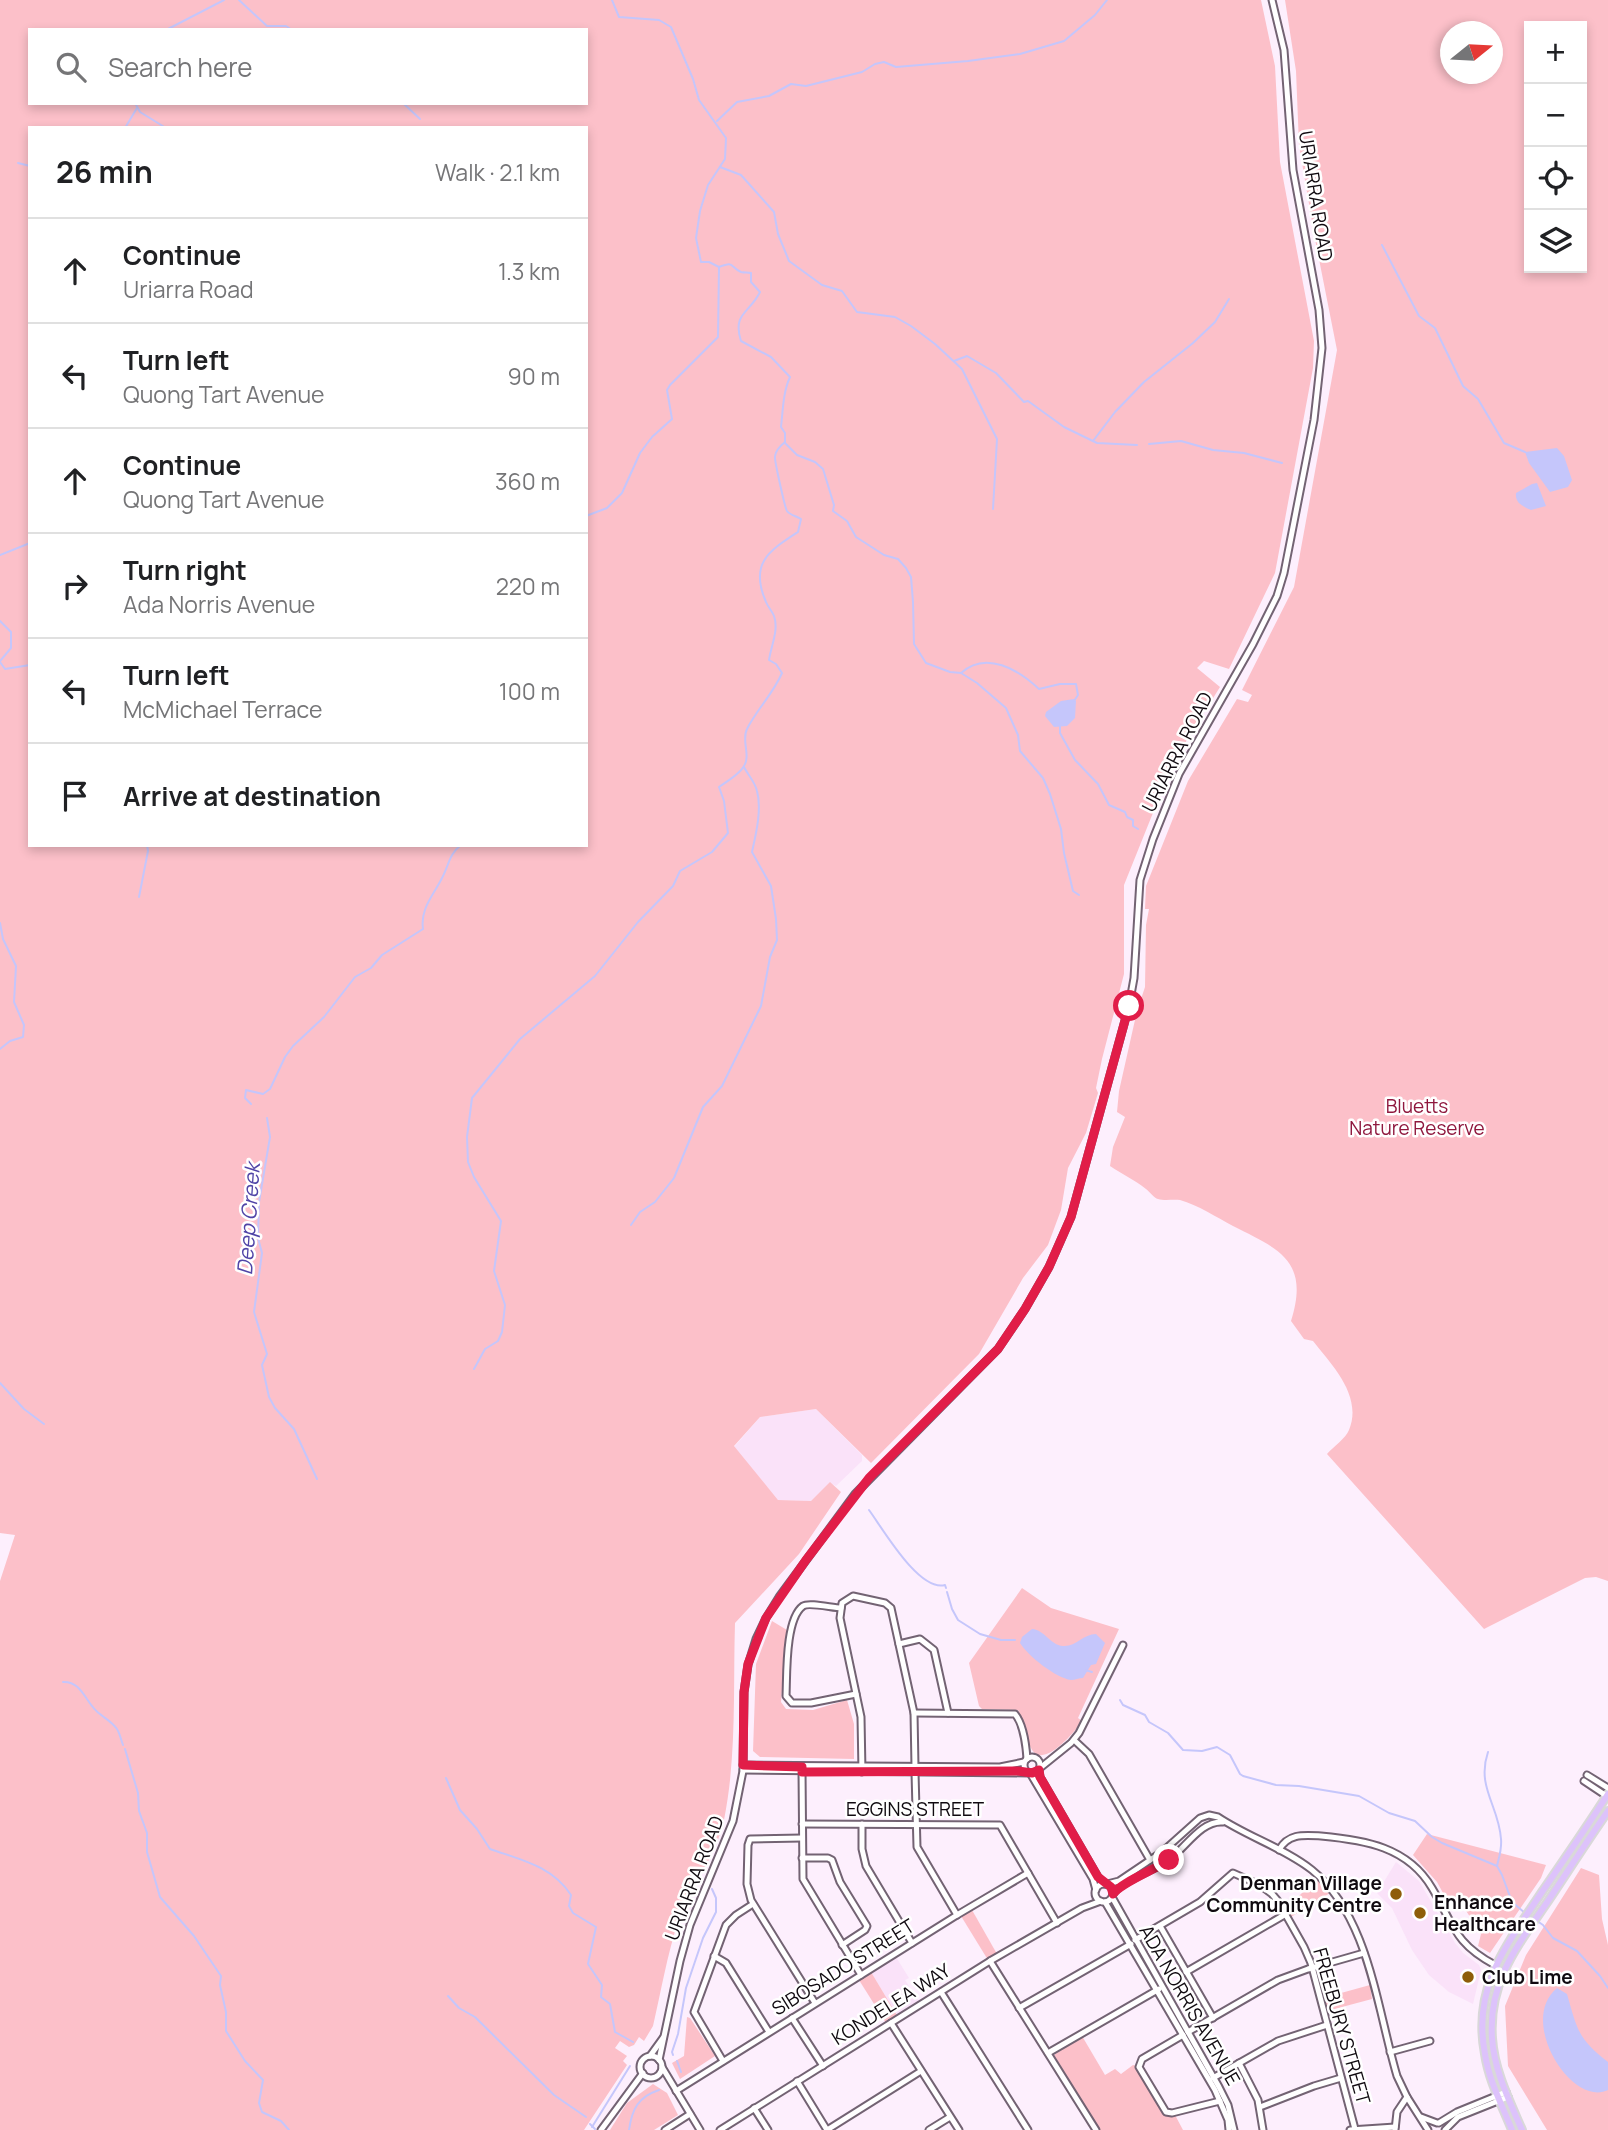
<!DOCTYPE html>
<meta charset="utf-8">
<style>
:root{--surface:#fff;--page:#f2f2f2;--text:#202124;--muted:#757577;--line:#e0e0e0}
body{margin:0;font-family:Manrope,sans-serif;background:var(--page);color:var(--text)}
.controls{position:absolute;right:21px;top:21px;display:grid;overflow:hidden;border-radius:0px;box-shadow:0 4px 10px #0003}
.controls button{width:63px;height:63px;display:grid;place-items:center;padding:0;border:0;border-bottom:2px solid var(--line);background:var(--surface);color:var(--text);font:35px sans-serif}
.compass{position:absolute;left:1440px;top:21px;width:63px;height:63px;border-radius:50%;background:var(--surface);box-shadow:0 4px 10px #0003;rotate:72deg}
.stop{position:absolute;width:21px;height:21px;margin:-16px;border:5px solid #e11d48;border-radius:50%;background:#fff}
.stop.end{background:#e11d48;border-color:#fff;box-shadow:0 2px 7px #0008}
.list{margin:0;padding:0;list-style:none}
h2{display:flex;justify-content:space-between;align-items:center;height:91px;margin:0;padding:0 28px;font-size:30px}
h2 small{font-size:23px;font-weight:400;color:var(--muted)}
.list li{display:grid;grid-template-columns:46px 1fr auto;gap:21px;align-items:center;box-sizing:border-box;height:105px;padding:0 28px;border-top:2px solid var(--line)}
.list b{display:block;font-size:26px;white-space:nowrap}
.list p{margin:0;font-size:23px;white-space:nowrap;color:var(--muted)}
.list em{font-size:23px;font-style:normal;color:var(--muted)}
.icon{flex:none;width:38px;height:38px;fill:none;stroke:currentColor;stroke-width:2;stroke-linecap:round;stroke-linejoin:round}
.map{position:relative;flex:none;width:1608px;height:2130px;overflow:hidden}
.search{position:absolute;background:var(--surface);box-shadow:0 4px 10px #0003;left:28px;top:28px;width:560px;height:77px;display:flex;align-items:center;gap:18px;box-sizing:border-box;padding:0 24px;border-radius:0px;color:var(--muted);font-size:26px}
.panel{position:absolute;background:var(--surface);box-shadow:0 4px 10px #0003;left:28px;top:126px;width:560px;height:721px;border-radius:0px}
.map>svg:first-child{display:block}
</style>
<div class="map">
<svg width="1608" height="2130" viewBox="0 0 1608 2130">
<rect width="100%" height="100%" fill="#fdeffd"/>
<g fill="#fae2f9">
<polygon points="816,1409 862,1455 862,1461 836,1486 830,1483 811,1501 778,1500 734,1447 760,1417"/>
<polygon points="1396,1862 1419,1881 1455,1943 1463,1953 1479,1965 1481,1970 1473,2004 1449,1992 1429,1975 1412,1950 1392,1908 1377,1893"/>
<polygon points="896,1957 909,1978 905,1980 920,2003 898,2017 871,1972"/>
</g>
<g fill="#fcc0c9" fill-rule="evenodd">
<path d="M 0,0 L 1261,0 L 1275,66 L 1280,162 L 1314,341 L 1313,368 L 1275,573 L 1229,669 L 1204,661 L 1197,668 L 1220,687 L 1167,772 L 1167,778 L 1124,885 L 1124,974 L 1102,1059 L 1096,1088 L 1098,1093 L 1086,1133 L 1068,1168 L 1061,1210 L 1048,1245 L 1023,1278 L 979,1354 L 871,1463 L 816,1409 L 760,1417 L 734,1446 L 778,1500 L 811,1501 L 830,1482 L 841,1492 L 799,1554 L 735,1623 C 733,1688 737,1755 724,1820 C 716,1857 690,1887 678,1922 C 667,1955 661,1992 653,2026 L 644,2041 L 639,2037 L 634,2045 L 629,2047 L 620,2041 L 615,2048 L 627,2056 L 623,2061 L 627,2065 L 584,2130 L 0,2130 L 0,1581 L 15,1535 L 0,1533 ZM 30,30 L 586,30 L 586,103 L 30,103 ZM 30,128 L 586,128 L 586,845 L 30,845 Z"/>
<path d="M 1285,0 L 1608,0 L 1608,1581 L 1596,1577 L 1585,1578 L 1484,1629 L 1327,1454 C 1333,1447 1346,1438 1349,1430 C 1363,1396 1332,1365 1313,1341 L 1304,1339 L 1291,1321 C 1310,1261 1279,1249 1233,1226 C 1216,1217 1198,1205 1180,1200 C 1173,1199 1165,1201 1158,1199 C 1154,1198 1150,1192 1146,1189 C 1135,1180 1122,1174 1110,1166 L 1113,1147 L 1125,1117 L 1117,1112 L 1119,1091 L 1137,1011 L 1145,987 L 1146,925 L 1149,909 L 1145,909 L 1146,886 L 1188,781 L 1237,699 L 1248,702 L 1252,695 L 1242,690 L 1294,587 L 1337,350 L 1315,239 L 1299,145 L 1296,71 ZM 1529,26 L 1582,26 L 1582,268 L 1529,268 ZM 1450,32 L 1492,32 L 1492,74 L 1450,74 Z"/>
<path d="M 1022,1588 L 1051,1608 L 1119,1629 L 1078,1718 L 1082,1721 C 1075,1732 1042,1771 1031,1748 C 1024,1737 1024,1722 1018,1710 L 982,1709 L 979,1706 L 969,1663 Z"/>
<polygon points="772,1621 787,1630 781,1702 786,1709 813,1710 847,1700 854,1724 854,1759 760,1757 753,1751 756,1664"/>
<polygon points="1427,1834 1546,1865 1541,1878 1490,1953 1478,1946 1481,1934 1463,1906 1459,1907 1455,1900 1448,1902 1437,1882 1413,1855"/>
<polygon points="1581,1868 1599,1875 1602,1919 1608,1945 1608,2130 1547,2130 1508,2066 1505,2006 1526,1955"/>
<polygon points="1318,1878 1330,1890 1330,1893 1291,1917 1286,1908"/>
<polygon points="972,1910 997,1954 988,1960 961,1916"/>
<polygon points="871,1972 898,2017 886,2023 859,1980"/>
<polygon points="1370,1985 1372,1999 1327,2011 1323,1998"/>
<polygon points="687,2017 690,2018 715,2056 680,2079 672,2063 684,2056"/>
<polygon points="1082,2036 1105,2075 1115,2069 1121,2074 1133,2065 1137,2066 1166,2114 1175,2115 1183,2130 1100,2130 1054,2055"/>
<polygon points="653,2084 667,2093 678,2115 654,2130 610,2130 627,2103"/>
</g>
<g fill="#c5c6fb">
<polygon points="1557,448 1564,456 1572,480 1568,487 1550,492 1529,463 1525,452"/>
<path d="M 1537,483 L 1546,506 L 1531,510 C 1522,506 1515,503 1516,493 L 1532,484 Z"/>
<polygon points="1074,699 1076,701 1075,718 1067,726 1054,727 1045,716 1046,712 1061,701"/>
<path d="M 1032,1629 C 1045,1630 1050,1645 1063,1646 C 1076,1647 1083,1634 1096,1634 L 1105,1643 L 1096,1664 L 1091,1665 L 1083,1678 C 1079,1678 1075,1680 1071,1680 C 1056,1678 1028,1656 1020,1643 L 1022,1637 Z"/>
<path d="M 1557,1988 L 1567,1994 C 1577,2029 1578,2039 1608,2062 L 1608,2090 C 1572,2108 1517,2021 1557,1988 Z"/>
</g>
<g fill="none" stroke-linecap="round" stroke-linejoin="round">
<g stroke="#c5c6fb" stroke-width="2">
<polyline points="239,0 267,26 286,26 292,30"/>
<polyline points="166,30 224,0"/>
<polyline points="135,103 140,112 166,128"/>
<polyline points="403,103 420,119"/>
<polyline points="717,121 737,102 769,96 791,84 806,86 862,72 875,64 884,62 896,67 968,61 1020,54 1064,41 1095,15 1107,0"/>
<polyline points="125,128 137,108"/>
<polyline points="18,163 30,166"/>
<polyline points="720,167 741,175 774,212 778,234 789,261 822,285 842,291 857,312 895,317 911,326 935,344 962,369 997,439 993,509"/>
<polyline points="1382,245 1419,316 1435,328 1463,386 1478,399 1504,443 1525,452"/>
<path d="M 719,267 C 735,261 729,266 741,272 C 745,273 748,272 751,273 L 751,282 L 760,292 C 750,313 732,313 741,341 L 771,357 L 790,377 C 783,392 783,410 781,427 L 785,433 L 785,443 L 797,455 L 815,462 L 823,469 L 834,505 L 833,511 L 847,521 L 856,537 L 884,555 L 898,559 L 906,568 L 911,577 L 913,602 L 914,644 L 926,663 L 950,672 L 961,673 L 977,683 L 1006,708 L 1018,735 L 1020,751 L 1043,778 L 1050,794 L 1061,829 L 1064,853 L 1073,891 L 1079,895"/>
<polyline points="954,361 967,356 996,373 1024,402 1028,401 1064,427 1097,443 1137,445"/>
<polyline points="1093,441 1115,412 1144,382 1193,343 1215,322 1229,299"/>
<polyline points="1149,444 1181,441 1213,450 1244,453 1282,463"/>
<polyline points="586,516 607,508 622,493 640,453 652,437 672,419 667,390 670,385 718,337 719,267 709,262 701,262 696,238 700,211 708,185 725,159 726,138 699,100 693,79 671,27 659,20 619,17 612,0"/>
<polyline points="0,555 30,543"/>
<polyline points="0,621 11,632 11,648 0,661"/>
<polyline points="0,662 5,669 30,665"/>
<path d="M 961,673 C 986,650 1019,670 1039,689 L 1060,684 L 1076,684 L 1078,695 L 1074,701"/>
<polyline points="1060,725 1060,733 1075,760 1098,784 1109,805 1125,812 1127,817 1133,820 1133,826 1138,829"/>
<polyline points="139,897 148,851 147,845"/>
<polyline points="0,923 3,939 16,966 14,1002 24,1025 23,1037 10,1041 0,1049"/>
<path d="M 251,1104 L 245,1098 L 246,1090 L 263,1094 L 270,1089 L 285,1057 L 293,1046 L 324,1017 L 355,977 L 371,968 L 382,955 L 423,929 C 420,909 433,896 442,878 C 449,865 449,854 461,845"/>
<polyline points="267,1118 270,1137 259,1202 258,1238 262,1253 254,1312 267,1354 262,1365 269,1397 275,1408 294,1429 317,1479"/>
<path d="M 631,1225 L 640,1212 L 655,1202 L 674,1178 L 703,1107 L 722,1086 L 761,1006 L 770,957 L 777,940 L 776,919 L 771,886 L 752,852 C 756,834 762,809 757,791 C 755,782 748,775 744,767"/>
<path d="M 474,1369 L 485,1349 L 498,1341 L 502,1332 L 505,1305 L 494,1271 L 501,1221 L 474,1177 L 468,1162 L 467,1137 L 472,1098 L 520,1039 L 595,976 L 638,922 L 673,886 L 680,871 L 712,852 L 728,833 L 724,801 L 719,787 C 726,782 740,774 744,766 C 751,755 741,740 747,729 C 757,709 773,694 782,673 L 776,664 L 769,660 C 771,646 779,630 774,616 C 772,611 768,607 766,602 C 749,563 769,551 798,532 L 801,519 C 796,516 790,515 787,511 C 785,508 774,459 775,456 C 776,450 780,446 785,442"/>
<polyline points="0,1383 24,1409 44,1424"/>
<path d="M 869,1510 C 883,1529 919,1592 945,1585 L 946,1588"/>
<polyline points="947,1592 952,1609 958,1620 980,1634 1001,1640 1015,1640"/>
<polyline points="1085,1670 1092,1672"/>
<path d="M 63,1682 C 83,1681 86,1705 100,1714 C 106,1719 112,1722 117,1729 C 120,1734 121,1740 123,1745"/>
<polyline points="1120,1700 1123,1705 1145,1715 1149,1722 1168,1733 1183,1750 1202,1751 1217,1747 1230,1755 1240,1774 1243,1776 1276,1785 1299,1786 1359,1796 1389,1813 1415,1821 1432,1837 1442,1843 1497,1866 1502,1875 1512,1902 1525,1913"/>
<polyline points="125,1749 138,1793 139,1811 147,1833 147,1852 160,1897 194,1936 221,1976 220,1985 226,2012 226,2031 245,2061 263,2080 259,2103 262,2112 281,2121 289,2130"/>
<path d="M 1488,1752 C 1476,1787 1499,1806 1501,1839 C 1502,1849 1499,1857 1497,1866"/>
<path d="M 446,1778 L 460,1810 L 477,1829 L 490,1849 C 521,1860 552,1866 571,1895 L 569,1906 L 573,1913 L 596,1927 L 588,1964 L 602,1985 L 601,1997 L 610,2004 L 615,2032 L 633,2042"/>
<polyline points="1530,1916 1543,1925 1553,1938 1577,1951 1600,1976 1608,1988"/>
<polyline points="448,1996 459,2008 475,2017 554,2095 586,2117"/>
<polyline points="673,2055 672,2052 678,2034 686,1988 703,1938 716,1912 716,1898 712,1889"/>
<polyline points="677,2061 681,2072"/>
<polyline points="590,2124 595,2129"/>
<polyline points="592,2127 630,2066"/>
<path d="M 629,2130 C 632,2109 638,2097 659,2090"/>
</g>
<defs>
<g id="minor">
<path d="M 841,1608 C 833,1608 809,1602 803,1606 C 785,1619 787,1675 786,1696 L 792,1703 L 811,1703 L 856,1694"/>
<polyline points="899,1644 920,1639 934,1650 948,1713"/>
<path d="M 914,1713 L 1015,1714 C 1024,1725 1026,1744 1027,1759"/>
<polyline points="1074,1740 1089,1754 1150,1860"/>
<circle cx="1032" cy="1765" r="8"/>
<polyline points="743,1765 1000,1767 1024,1762"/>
<polyline points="1040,1768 1071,1743 1079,1733 1123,1645"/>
<polyline points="743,1770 1029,1773"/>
<polyline points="802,1770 803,1879 861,1975"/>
<polyline points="1039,1770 1040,1777 1098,1877 1105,1884"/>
<polyline points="862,1772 861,1717 840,1618 842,1603 853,1596 885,1603 891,1608 914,1713 915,1767"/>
<polyline points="915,1772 917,1847 957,1915"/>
<polyline points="1030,1773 1093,1879 1096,1890"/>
<polyline points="1587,1775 1608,1788"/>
<polyline points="1584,1781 1608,1797"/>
<polyline points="802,1824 1000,1825 1057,1923"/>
<polyline points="862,1824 862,1849 866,1866 912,1943"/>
<polyline points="802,1838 750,1839 748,1845 747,1884 751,1900 815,2003"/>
<path d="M 1279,1850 C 1288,1833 1304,1835 1321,1836 C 1365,1840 1408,1847 1432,1888 C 1454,1925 1454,1943 1495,1965"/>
<polyline points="802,1858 828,1858 832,1860 840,1882 867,1926 865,1930 842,1945"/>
<path d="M 1107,1884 L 1119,1881 L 1162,1852 L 1200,1818 L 1209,1815 L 1218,1817 C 1248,1837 1284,1848 1312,1870 C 1369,1916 1377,2009 1397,2076 L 1407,2097 L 1428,2130"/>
<circle cx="1104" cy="1893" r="9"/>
<path d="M 1113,1894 C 1121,1881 1156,1870 1170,1859 C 1186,1847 1202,1820 1223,1822"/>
<polyline points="1112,1897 1219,2087 1228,2105 1234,2130"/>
<polyline points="1105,1902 1215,2090 1228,2120 1229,2130"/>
<polyline points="1160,1926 1213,2018"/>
<polyline points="1135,1940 1200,1902 1233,1873 1260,1885 1272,1894 1278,1901 1304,1947 1311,1963 1355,2129"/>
<polyline points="714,1956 726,1963 769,2032"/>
<polyline points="990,1961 1096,2130"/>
<polyline points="1186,1972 1286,1914"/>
<polyline points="941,1992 1028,2130"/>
<polyline points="1019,2008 1131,1944"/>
<polyline points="792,2018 823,2066"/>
<polyline points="891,2023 959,2130"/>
<polyline points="1188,2032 1278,1980 1308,1969 1364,1953"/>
<polyline points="1183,2035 1142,2059 1139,2067 1166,2112 1172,2113 1220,2101"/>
<polyline points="1390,2052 1430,2041"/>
<polyline points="1048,2053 1159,1989"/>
<polyline points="650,2056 663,2038"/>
<circle cx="651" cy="2067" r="11"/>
<polyline points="659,2060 680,1961 690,1925 733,1821 743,1771 744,1692 748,1665 756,1639 766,1618 779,1597 855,1494 998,1349 1025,1309 1049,1267 1071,1217 1129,1006 1134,978 1140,880 1153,839 1179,774 1253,644 1277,596 1284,573 1314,420 1322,348 1319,310 1293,170 1284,50 1272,0"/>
<polyline points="723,2061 694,2012 726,1925 736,1915 753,1904"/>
<polyline points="1239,2063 1258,2100 1263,2130"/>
<polyline points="662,2067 700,2130"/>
<polyline points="1213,2078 1278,2041 1327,2025"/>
<polyline points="797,2081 827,2130"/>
<polyline points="676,2091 957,1915 1028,1873"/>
<polyline points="1260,2107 1314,2086 1341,2078"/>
<polyline points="754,2108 768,2130"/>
<polyline points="1421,2117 1437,2123"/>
<polyline points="1439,2123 1457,2112 1506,2092"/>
<polyline points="601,2130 643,2073"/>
<polyline points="665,2130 690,2114"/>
<polyline points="720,2130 990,1961 1082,1908 1101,1901"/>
<polyline points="827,2130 921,2071"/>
<polyline points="929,2130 950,2117"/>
<polyline points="1350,2130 1395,2127"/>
<polyline points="1395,2130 1397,2112 1407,2097"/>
<polyline points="1445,2130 1458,2117 1508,2097"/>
</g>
<g id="major">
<path d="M 1512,2130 C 1502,2105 1489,2081 1485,2054 C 1472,1986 1507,1945 1542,1892 C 1564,1860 1587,1827 1608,1794"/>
<path d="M 1522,2130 C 1509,2100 1494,2070 1492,2038 C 1488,1981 1518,1945 1548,1901 C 1568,1871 1587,1841 1608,1811"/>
</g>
</defs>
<use href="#minor" stroke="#736373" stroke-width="9"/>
<use href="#major" stroke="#d9d8d9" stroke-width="10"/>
<use href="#minor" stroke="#fff" stroke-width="5"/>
<use href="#major" stroke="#ddc2fb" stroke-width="6"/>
</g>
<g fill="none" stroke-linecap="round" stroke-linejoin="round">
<path stroke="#e11d48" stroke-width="9" d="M 1129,1006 L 1071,1217 L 1049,1267 L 1025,1309 L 998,1349 L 869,1478 L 806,1560 L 766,1618 L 748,1664 L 744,1692 L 743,1765 L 802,1767 L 802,1772 L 1018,1771 L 1032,1773 L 1039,1770 L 1040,1777 L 1098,1877 L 1111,1887 L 1113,1894 C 1120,1883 1156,1869 1169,1860"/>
</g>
<g fill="#8e5d09" stroke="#fff" stroke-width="2.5">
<circle cx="1396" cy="1894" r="7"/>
<circle cx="1420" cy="1913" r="7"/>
<circle cx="1468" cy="1977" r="7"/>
</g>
<g text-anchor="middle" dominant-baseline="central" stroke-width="5" stroke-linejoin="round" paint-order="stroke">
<g font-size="19" fill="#100a10" stroke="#fff">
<text transform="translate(1316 196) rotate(81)">URIARRA ROAD</text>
<text transform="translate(1177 752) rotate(-63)">URIARRA ROAD</text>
<text x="915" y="1809">EGGINS STREET</text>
<text transform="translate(694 1878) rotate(-69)">URIARRA ROAD</text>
<text transform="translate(843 1967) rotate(-32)">SIBOSADO STREET</text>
<text transform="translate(891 2004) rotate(-32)">KONDELEA WAY</text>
<text transform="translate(1190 2005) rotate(60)">ADA NORRIS AVENUE</text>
<text transform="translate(1342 2026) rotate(74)">FREEBURY STREET</text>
</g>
<g font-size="19" fill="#8f183e" stroke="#fff">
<text x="1417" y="1106">Bluetts<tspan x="1417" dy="22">Nature Reserve</tspan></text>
</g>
<g font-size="19" font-weight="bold" fill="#100a10" stroke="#fff" text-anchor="start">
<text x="1382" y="1883" text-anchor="end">Denman Village<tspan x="1382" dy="22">Community Centre</tspan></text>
<text x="1434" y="1902">Enhance<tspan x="1434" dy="22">Healthcare</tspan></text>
<text x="1482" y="1977">Club Lime</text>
</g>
<g font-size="21" font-style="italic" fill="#5044a7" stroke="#fff">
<text transform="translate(248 1219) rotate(-86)">Deep Creek</text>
</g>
</g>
</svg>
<div class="controls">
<button>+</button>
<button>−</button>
<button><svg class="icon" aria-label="locate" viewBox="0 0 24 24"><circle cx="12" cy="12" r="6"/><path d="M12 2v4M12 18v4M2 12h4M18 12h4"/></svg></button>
<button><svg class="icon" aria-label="layers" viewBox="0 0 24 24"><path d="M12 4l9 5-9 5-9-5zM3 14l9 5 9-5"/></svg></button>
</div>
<svg class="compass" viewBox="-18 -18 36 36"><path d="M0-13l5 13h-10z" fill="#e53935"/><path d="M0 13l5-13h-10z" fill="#757577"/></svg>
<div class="stop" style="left:1129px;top:1006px"></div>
<div class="stop end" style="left:1169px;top:1860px"></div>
<div class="search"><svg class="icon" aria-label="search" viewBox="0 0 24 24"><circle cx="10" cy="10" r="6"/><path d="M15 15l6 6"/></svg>Search here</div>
<section class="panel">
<h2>26 min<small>Walk · 2.1 km</small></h2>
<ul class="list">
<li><svg class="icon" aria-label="ahead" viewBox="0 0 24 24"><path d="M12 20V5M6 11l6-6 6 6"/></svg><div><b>Continue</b><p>Uriarra Road</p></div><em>1.3 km</em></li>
<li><svg class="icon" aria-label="left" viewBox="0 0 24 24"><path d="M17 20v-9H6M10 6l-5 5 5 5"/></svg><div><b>Turn left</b><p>Quong Tart Avenue</p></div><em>90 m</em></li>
<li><svg class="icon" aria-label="ahead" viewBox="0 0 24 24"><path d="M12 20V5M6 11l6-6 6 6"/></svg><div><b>Continue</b><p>Quong Tart Avenue</p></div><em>360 m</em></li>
<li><svg class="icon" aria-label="right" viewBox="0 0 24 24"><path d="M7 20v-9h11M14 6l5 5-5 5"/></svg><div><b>Turn right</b><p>Ada Norris Avenue</p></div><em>220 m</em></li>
<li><svg class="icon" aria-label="left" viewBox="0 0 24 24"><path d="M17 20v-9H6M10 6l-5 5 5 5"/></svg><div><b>Turn left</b><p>McMichael Terrace</p></div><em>100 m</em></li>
<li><svg class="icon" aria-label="arrive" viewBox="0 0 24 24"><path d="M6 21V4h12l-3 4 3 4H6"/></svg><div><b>Arrive at destination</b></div></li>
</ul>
</section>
</div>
